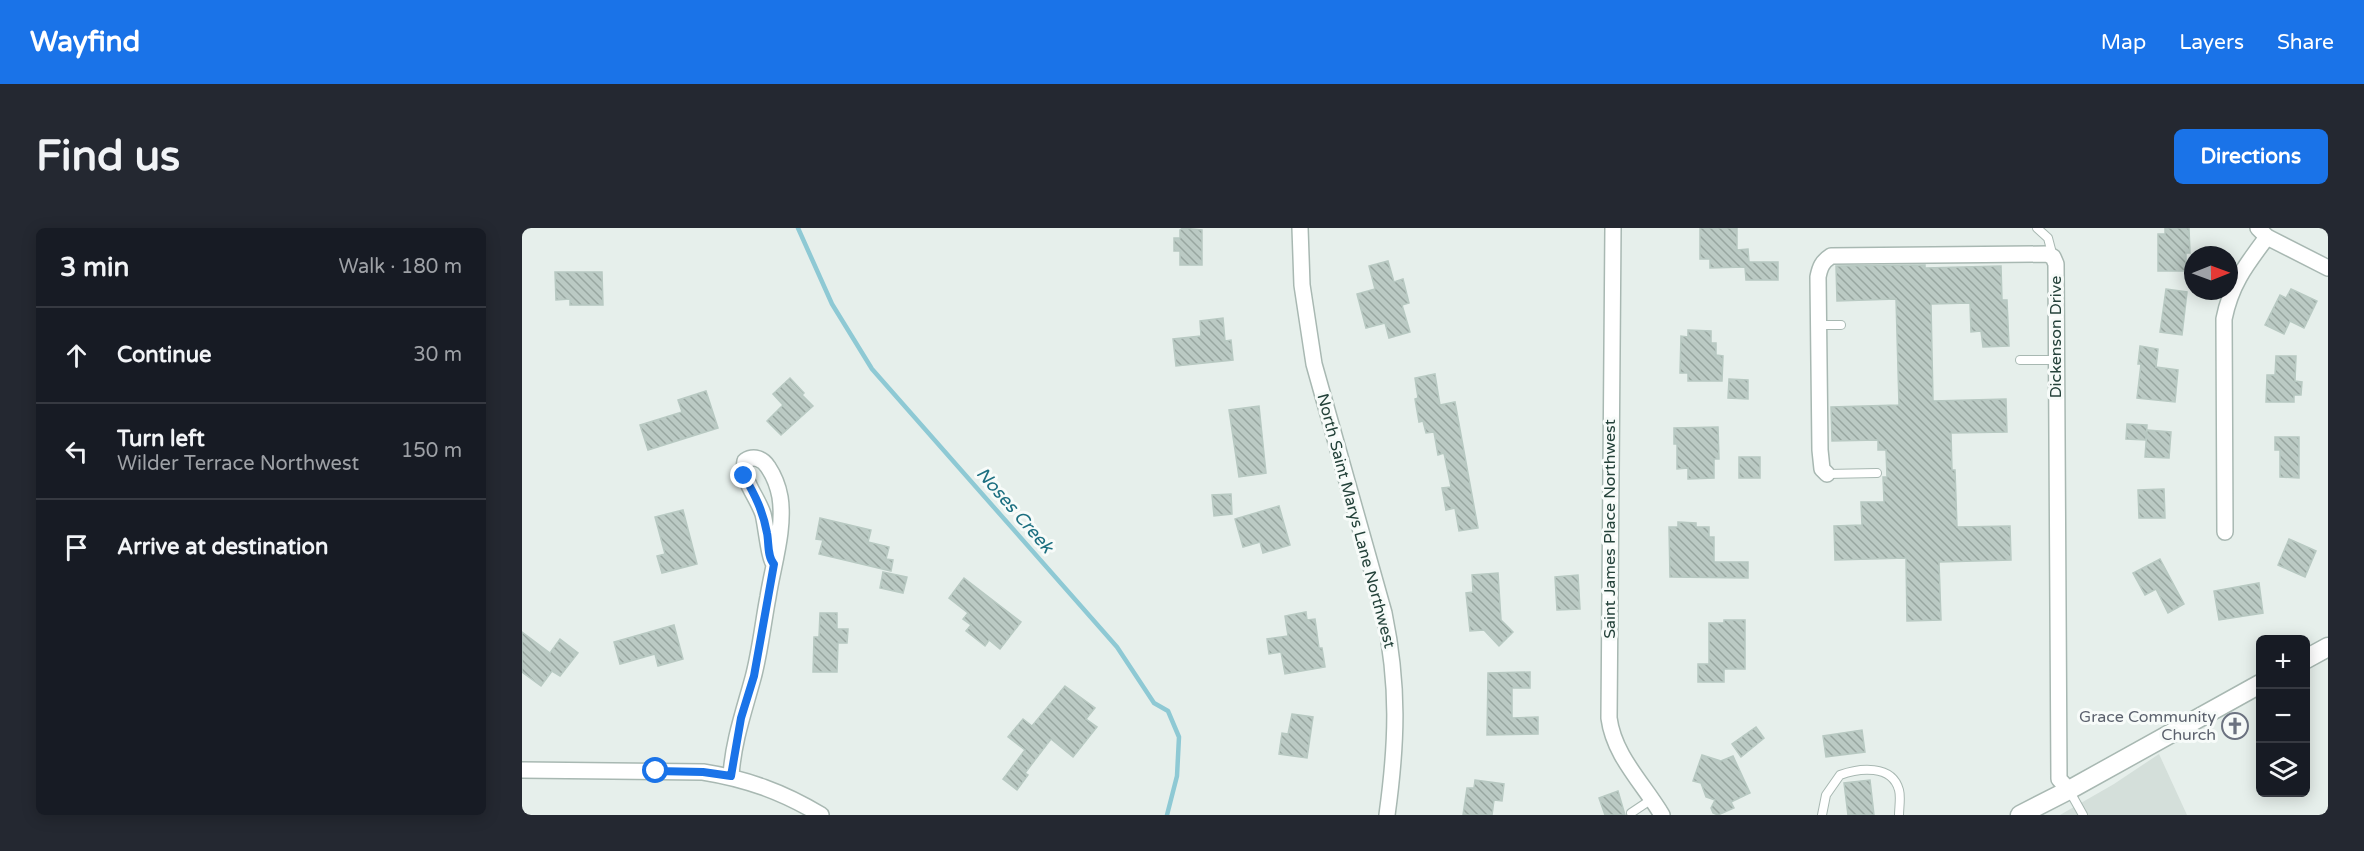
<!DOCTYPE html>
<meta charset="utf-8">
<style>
:root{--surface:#171b24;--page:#242831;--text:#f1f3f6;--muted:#9ea1a6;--line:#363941;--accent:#1a73e8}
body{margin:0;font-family:"Varela Round",sans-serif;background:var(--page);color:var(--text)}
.controls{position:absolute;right:18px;bottom:18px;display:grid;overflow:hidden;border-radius:9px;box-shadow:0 3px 15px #0003}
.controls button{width:54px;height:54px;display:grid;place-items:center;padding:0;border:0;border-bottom:2px solid var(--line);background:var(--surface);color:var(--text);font:30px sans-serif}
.compass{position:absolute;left:1662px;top:18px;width:54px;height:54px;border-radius:50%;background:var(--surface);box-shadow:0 3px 15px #0003;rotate:89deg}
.stop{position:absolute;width:18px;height:18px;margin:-14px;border:4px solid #1a73e8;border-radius:50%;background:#fff}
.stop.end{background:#1a73e8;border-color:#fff;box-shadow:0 2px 6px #0008}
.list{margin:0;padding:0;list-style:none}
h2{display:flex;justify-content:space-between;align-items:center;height:78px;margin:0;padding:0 24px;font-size:26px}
h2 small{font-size:20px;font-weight:400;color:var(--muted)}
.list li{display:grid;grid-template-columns:39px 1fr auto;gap:18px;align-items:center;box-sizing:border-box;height:96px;padding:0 24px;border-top:2px solid var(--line)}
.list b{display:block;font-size:22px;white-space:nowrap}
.list p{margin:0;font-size:20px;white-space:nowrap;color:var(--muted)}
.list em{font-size:20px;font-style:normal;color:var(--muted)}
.icon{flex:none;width:33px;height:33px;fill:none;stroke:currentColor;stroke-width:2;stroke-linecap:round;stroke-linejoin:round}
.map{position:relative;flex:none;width:1806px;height:587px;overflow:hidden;border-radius:9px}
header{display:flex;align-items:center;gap:36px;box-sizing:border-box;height:84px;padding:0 30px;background:var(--accent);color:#fff}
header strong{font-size:28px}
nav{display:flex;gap:33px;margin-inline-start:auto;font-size:21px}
.intro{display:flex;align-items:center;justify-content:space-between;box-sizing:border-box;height:144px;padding:0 36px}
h1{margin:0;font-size:42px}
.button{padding:15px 27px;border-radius:9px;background:var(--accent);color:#fff;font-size:21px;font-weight:700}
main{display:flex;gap:36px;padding:0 36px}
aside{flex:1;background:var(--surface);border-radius:9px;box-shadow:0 3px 15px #0003}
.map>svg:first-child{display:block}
</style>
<header>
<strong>Wayfind</strong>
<nav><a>Map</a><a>Layers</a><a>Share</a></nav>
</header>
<div class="intro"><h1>Find us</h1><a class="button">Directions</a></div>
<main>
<aside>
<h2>3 min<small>Walk · 180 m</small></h2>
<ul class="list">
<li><svg class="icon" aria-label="ahead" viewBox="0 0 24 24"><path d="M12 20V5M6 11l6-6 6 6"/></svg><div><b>Continue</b></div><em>30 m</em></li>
<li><svg class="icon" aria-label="left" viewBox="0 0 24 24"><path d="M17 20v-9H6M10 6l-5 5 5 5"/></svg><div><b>Turn left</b><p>Wilder Terrace Northwest</p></div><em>150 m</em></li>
<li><svg class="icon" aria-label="arrive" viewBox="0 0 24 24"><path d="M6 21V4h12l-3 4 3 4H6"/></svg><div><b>Arrive at destination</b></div></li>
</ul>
</aside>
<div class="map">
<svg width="1806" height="587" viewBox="0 0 1806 587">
<defs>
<pattern id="building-back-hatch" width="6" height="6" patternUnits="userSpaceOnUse" patternTransform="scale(1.5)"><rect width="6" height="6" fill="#bbcac4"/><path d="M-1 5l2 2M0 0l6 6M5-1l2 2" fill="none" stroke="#98a6a0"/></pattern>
</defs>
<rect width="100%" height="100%" fill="#e6efeb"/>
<polygon fill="#d4dfda" points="1637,526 1665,587 1538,587 1592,556"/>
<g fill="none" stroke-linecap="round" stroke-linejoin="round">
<polyline stroke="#8ec9d4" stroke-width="4.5" points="276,0 310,76 350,141 595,419 632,475 646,483 657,509 655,548 645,587"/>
</g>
<g fill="url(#building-back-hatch)" stroke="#b8c9c2" stroke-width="1.5">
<polygon points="661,0 680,2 680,37 658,37 658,23 652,23 652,10 658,10 658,2"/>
<polygon points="1178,0 1215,0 1215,22 1226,21 1227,34 1256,34 1256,52 1224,52 1223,39 1188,40 1188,31 1178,31"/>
<polygon points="1643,0 1667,0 1668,25 1664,25 1664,43 1636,43 1636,6 1643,6"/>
<polygon points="866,33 872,54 881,51 887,75 880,77 888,104 867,110 863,95 844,100 835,66 853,61 847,38"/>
<polygon points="1403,37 1403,40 1479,38 1480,72 1485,72 1487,118 1461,119 1459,103 1449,104 1448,75 1409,76 1411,173 1484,171 1485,204 1429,205 1430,242 1433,242 1435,299 1488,298 1489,332 1417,334 1419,392 1385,393 1384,330 1313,332 1312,298 1340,297 1339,274 1362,274 1361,249 1365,249 1364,222 1356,222 1356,212 1310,213 1309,179 1377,177 1374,71 1315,73 1314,38"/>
<polygon points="33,44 80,44 81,77 48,77 48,71 34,72"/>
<polygon points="1644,61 1665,64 1660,107 1638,104"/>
<polygon points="1769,61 1795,73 1782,100 1768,93 1762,106 1743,97 1758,67 1764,70"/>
<polygon points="701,90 703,113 709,112 711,132 654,138 651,111 679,108 678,93"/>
<polygon points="1166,102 1189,103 1189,115 1194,115 1194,127 1201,128 1200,153 1166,153 1166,145 1158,145 1159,108 1166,109"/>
<polygon points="1618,118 1636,121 1634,139 1656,142 1653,174 1615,170 1619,136 1616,136"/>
<polygon points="1754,128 1774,128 1773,153 1780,154 1779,167 1772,167 1772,174 1744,174 1745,147 1753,147"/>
<polygon points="913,146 918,177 933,174 956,300 937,303 933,280 924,282 920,260 929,259 922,225 916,227 912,204 904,205 901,193 897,194 893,171 896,170 893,150"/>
<polygon points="268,150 282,165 280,167 291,178 259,207 245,193 261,177 251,166"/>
<polygon points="1207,151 1226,152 1226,171 1206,170"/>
<polygon points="184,163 196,200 126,222 118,197 160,184 156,172"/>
<polygon points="737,178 744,245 717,249 707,182"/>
<polygon points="1605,196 1625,197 1624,212 1604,211"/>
<polygon points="1196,199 1197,231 1192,231 1192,250 1166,251 1166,240 1155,241 1155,216 1152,216 1152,200"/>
<polygon points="1625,202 1649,204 1647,230 1623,229"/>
<polygon points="1753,209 1777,209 1777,250 1758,249 1758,222 1753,222"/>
<rect x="1217" y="229" width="21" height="21"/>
<polygon points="1642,261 1643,290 1617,290 1616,262"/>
<polygon points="709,266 710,286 692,288 690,267"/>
<polygon points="757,278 768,317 741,325 738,314 721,319 713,291"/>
<polygon points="161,282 175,336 140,345 135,328 143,326 133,289"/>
<polygon points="298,290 349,302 346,314 367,319 364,331 371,332 369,343 297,326 301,312 294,311"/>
<polygon points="1156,294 1174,295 1174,299 1187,299 1187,309 1192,309 1192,334 1226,334 1226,350 1148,349 1147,299 1156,299"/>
<polygon points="1767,311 1794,323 1783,349 1756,337"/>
<polygon points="1638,331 1662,376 1646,385 1634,361 1623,367 1611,345"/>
<polygon points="361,344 385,349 381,365 358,360"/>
<polygon points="976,345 979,392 991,404 977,418 962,402 948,403 944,365 951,364 950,347"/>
<polygon points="1056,347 1058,381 1035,382 1033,349"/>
<polygon points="442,350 499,394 478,421 467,412 463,418 444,403 449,397 441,391 446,385 427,370"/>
<polygon points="1737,355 1741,385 1697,392 1692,363"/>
<polygon points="784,384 785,392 793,391 797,420 800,420 803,439 763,446 759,424 747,426 745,411 766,408 763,388"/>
<polygon points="298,385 315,385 315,401 326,401 325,415 316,415 315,444 291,444 292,409 297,409"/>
<polygon points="1202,392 1223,392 1223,441 1202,441 1202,454 1176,454 1176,436 1187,436 1187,395 1202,395"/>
<polygon points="152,397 161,431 136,438 133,426 98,436 92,414"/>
<polygon points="0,404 28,425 38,411 56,425 38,448 30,443 19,458 0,444"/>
<polygon points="1008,444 1008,460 990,460 990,490 1016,489 1016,506 965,507 966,445"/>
<polygon points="543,458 573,480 564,491 575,499 551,529 529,511 503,545 506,547 495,562 481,551 503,522 486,509 501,491 510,498"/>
<polygon points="770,486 791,489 785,530 757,526 760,505 766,506"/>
<polygon points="1234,499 1242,510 1219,529 1210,516"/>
<polygon points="1340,502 1343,524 1304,529 1301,508"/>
<polygon points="1180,527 1199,533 1211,528 1228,565 1209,574 1212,580 1196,587 1191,585 1189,580 1193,572 1184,569 1179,555 1171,553"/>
<polygon points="953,552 982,556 980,573 972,572 970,587 941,587 945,560 952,560"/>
<polygon points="1348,552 1352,587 1326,587 1322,555"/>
<polygon points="1096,563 1103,587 1083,587 1077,570"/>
</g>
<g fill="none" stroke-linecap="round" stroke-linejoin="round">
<defs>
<g id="service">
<polyline points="1515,0 1526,10 1531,29"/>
<polyline points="1296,97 1319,97"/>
<polyline points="1498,132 1534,132"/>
<polyline points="1305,246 1355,245"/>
<polyline points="1547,562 1561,587"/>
<polyline points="1109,585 1130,571"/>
<path d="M 1300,587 L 1304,567 L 1318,547 C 1337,540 1370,536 1377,562 C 1379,569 1377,580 1377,587"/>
</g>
<g id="minor">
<path d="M 778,0 L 780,57 L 792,136 L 862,385 C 877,458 875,514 865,587"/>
<path d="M 1091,0 L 1087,490 C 1092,528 1121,555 1140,587"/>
<polyline points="1736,0 1745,9 1806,40"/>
<path d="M 1305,246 L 1300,241 L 1298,222 L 1296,49 C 1298,39 1300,34 1309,28 L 1525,26 L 1531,29 L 1534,36 L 1537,551 L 1547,562"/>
<path d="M 1703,304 L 1702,91 C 1709,56 1724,37 1745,9"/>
<path d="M 0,542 L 181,544 C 225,551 261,564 299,587"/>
<path d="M 209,548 C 211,514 222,483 231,450 C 238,424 241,395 246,369 C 251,337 263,301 258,269 C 256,258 252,248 246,239 C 241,231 232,227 223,233 C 219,252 235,268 241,286 C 244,297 247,331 252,336"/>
</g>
<g id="tertiary">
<polyline points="1784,431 1806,419"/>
<polyline points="1498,587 1547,562 1738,456"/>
</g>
</defs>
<use href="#service" stroke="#a8b8b2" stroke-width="10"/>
<use href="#minor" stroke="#a8b8b2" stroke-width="18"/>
<use href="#tertiary" stroke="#a8b8b2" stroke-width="21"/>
<use href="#service" stroke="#fff" stroke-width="8"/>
<use href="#minor" stroke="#fff" stroke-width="15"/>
<use href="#tertiary" stroke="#fff" stroke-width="18"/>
</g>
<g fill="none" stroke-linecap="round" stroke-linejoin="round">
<path stroke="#1a73e8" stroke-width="8" d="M 134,543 L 181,544 L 209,548 L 219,490 L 232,448 L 252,336 C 245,329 247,314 245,305 C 241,283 233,267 222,248"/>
</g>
<defs>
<symbol id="church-ring" viewBox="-11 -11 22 22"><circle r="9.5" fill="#f7fbf9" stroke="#6b7280" stroke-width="1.5"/><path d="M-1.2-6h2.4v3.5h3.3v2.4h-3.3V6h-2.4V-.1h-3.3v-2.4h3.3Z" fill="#6b7280"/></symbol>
</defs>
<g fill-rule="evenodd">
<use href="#church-ring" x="1698" y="483" width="30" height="30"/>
</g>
<g text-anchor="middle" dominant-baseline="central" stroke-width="6" stroke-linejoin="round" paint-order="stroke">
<g font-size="16" fill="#24423a" stroke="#f7fbf9">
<text transform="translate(1534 109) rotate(-90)">Dickenson Drive</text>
<text transform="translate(834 293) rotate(75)">North Saint Marys Lane Northwest</text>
<text transform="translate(1088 301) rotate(-90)">Saint James Place Northwest</text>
</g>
<g font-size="16" fill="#5b616d" stroke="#f7fbf9" text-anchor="end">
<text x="1694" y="489">Grace Community<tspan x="1694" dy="18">Church</tspan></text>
</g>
<g font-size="18" font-style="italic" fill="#1c6f80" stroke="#f7fbf9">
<text transform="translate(493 282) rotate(49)">Noses Creek</text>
</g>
</g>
</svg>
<div class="controls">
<button>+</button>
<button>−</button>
<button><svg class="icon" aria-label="layers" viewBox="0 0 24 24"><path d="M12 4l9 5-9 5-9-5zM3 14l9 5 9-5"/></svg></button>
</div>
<svg class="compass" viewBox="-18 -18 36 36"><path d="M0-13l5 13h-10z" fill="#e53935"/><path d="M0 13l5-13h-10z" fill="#9ea1a6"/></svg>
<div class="stop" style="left:134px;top:543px"></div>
<div class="stop end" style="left:222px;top:248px"></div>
</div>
</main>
